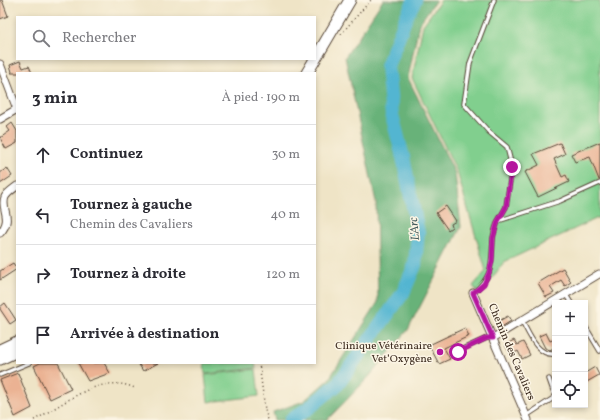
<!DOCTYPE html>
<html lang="fr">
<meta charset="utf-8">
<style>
:root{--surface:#fff;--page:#f2f2f3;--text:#2b2b33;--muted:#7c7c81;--line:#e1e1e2}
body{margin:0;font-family:Vollkorn,serif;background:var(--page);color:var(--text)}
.controls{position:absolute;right:12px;bottom:12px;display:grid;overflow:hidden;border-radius:0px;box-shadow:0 2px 6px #0003}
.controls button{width:36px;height:36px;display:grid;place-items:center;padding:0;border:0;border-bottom:1px solid var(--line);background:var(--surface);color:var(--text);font:20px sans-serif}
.stop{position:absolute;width:12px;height:12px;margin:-9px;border:3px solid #b5179e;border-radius:50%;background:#fff}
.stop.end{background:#b5179e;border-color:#fff;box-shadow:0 1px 4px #0008}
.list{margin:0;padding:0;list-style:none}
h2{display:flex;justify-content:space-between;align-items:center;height:52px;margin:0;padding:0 16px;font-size:17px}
h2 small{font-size:13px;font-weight:400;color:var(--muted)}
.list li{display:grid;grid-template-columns:26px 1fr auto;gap:12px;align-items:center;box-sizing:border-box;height:60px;padding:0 16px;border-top:1px solid var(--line)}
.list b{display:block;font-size:15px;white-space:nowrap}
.list p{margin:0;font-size:13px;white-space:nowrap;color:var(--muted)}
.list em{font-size:13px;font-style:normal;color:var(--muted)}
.icon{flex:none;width:22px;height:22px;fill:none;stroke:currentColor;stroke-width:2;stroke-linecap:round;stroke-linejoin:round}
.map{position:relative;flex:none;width:600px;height:420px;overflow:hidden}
.search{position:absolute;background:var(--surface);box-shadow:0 2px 6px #0003;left:16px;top:16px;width:300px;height:44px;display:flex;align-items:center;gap:10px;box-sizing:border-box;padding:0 14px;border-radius:0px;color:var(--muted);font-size:15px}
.panel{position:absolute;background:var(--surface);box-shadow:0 2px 6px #0003;left:16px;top:72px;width:300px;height:292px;border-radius:0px}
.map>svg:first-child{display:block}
</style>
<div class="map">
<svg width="600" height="420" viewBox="0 0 600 420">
<rect width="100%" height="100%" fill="#fcf5e5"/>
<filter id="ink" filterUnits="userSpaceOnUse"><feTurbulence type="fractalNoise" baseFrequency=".025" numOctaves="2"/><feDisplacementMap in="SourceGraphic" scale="8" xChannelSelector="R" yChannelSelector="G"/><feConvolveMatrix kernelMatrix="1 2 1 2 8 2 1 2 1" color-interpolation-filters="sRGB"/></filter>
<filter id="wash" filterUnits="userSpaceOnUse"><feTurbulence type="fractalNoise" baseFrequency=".012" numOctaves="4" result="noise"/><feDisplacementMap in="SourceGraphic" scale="16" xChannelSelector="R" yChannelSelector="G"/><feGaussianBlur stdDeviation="0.9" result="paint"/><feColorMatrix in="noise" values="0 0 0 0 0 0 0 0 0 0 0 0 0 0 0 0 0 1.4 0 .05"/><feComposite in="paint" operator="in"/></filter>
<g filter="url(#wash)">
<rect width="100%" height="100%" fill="#efe4c6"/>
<g fill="#81cf8e" stroke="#5e7c56">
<polygon points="441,0 600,0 600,217 504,262 480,295 473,286 486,271 457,172 412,78 423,25"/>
<polygon points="204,363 255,363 256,368 205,374"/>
<polygon points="256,369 259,396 208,402 205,375"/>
</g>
<polygon fill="#68b279" stroke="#526e4c" points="383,0 436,0 419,24 408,78 455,173 461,227 408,330 368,378 327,420 275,420 273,412 304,401 329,379 378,302 376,202 345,57"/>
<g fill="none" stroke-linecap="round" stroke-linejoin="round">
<polyline stroke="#52b5d1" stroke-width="14" points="291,420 310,407 338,384 403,293 415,265 418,232 403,157 392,115 387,66 407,15 415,0"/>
</g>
<g id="blocks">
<g fill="#ebb293">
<polygon points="0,0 2,0 8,16 0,19"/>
<polygon points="20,61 23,68 29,66 32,73 11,73 12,72 10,65"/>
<polygon points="12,123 17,131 17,143 6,149 0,138 10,131 7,127"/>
<polygon points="600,142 600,180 599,180 590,157 575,162 571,154"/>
<polygon points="560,143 565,154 554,159 562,177 566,175 569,182 538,197 525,172 539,165 533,154"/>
<polygon points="7,168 12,176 0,184 0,173"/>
<polygon points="446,206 456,221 451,224 452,227 448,230 436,213"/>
<polygon points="13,263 17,269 0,280 0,271"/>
<polygon points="563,268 571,282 565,286 561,280 550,287 554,293 546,297 538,283"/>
<polygon points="5,303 16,320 10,324 0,309 0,307"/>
<polygon points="508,316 511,321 500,328 497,322"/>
<polygon points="465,328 469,336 444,348 450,359 439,364 429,345"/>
<polygon points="546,333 550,341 555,339 555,347 550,350 545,348 539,336"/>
<polygon points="514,340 517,345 523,342 530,355 522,359 518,351 511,355 505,345"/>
<polygon points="40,363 58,363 71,389 50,399 34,366"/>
<polygon points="78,363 104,363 110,373 88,381"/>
<polygon points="138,363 158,363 143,371"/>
<polygon points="595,367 599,375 585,383 585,373"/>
<polygon points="18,373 32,408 15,417 0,380"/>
</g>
</g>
</g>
<g filter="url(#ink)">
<use href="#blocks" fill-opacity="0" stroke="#564637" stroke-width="1"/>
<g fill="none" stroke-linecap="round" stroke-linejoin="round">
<defs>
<g id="lane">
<polyline points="494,0 470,63 464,104 489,132 507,147 512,167 506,207 498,221"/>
<path d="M 473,293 C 494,275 491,264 493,240 C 493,233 496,227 498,221 L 560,201 L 600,183"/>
<polyline points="566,295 571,303"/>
<path d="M 522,321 C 529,334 537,356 555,354"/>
<polyline points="585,326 600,351"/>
<polyline points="458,351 487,338 492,338"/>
<polyline points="0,375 29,363"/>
<polyline points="549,379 555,396"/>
<polyline points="526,416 555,397"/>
</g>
<g id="street">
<polyline points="0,64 17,109"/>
<polyline points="0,119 17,109"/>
<path d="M 0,233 C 14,218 0,209 5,197 C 7,193 13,189 17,186"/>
<polyline points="473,293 528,420"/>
<polyline points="493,338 599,274"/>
</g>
<g id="primary">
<polyline points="307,73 350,0"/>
<polyline points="0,350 17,342"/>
<polyline points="0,359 17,351"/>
</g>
</defs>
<use href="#lane" stroke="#564637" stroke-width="5.5"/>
<use href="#street" stroke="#564637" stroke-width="9"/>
<use href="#primary" stroke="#564637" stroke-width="13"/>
<g stroke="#564637" stroke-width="1.5" stroke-dasharray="1 3" stroke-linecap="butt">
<polyline points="341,34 371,0"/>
<polyline points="259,363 265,410 268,420"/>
<path d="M 34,420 C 64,405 99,372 135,388"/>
</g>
<use href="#lane" stroke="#fff" stroke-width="3.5"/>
<use href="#street" stroke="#fff" stroke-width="7"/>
<use href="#primary" stroke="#fff" stroke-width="11"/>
</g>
</g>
<g fill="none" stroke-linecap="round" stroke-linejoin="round" filter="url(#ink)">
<polyline stroke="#b5179e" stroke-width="5" points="458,352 487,338 493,338 473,293 484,284 489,273 492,261 493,238 498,221 506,207 512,167"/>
</g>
<circle fill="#b5179e" stroke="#fcf5e5" stroke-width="1.5" cx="440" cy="352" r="4"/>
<g text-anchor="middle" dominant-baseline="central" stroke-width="3" stroke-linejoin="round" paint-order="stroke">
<g font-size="11" fill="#3b2a1e" stroke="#fcf5e5" text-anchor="end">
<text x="432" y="346">Clinique Vétérinaire<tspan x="432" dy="13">Vet’Oxygène</tspan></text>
</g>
<g font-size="11" fill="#3b2a1e" stroke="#fcf5e5">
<text transform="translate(511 352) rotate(67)">Chemin des Cavaliers</text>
</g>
<g font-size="12" font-style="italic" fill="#435b5d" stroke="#fcf5e5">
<text transform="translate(415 229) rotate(-95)">L'Arc</text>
</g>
</g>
</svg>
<div class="controls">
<button>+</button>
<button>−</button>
<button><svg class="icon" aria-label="locate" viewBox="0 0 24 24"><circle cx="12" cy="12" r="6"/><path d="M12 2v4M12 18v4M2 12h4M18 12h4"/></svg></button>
</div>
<div class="stop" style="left:458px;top:352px"></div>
<div class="stop end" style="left:512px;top:167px"></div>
<div class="search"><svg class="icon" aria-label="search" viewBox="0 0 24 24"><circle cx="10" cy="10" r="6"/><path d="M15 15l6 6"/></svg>Rechercher</div>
<section class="panel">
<h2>3 min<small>À pied · 190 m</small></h2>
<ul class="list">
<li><svg class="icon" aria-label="ahead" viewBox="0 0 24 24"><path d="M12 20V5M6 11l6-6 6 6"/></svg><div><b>Continuez</b></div><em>30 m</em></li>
<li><svg class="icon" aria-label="left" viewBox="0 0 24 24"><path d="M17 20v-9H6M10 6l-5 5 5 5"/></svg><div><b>Tournez à gauche</b><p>Chemin des Cavaliers</p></div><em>40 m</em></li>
<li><svg class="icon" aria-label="right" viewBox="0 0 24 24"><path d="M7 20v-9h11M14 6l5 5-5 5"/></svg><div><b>Tournez à droite</b></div><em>120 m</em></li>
<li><svg class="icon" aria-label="arrive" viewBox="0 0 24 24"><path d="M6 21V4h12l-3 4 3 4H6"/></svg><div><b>Arrivée à destination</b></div></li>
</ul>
</section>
</div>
